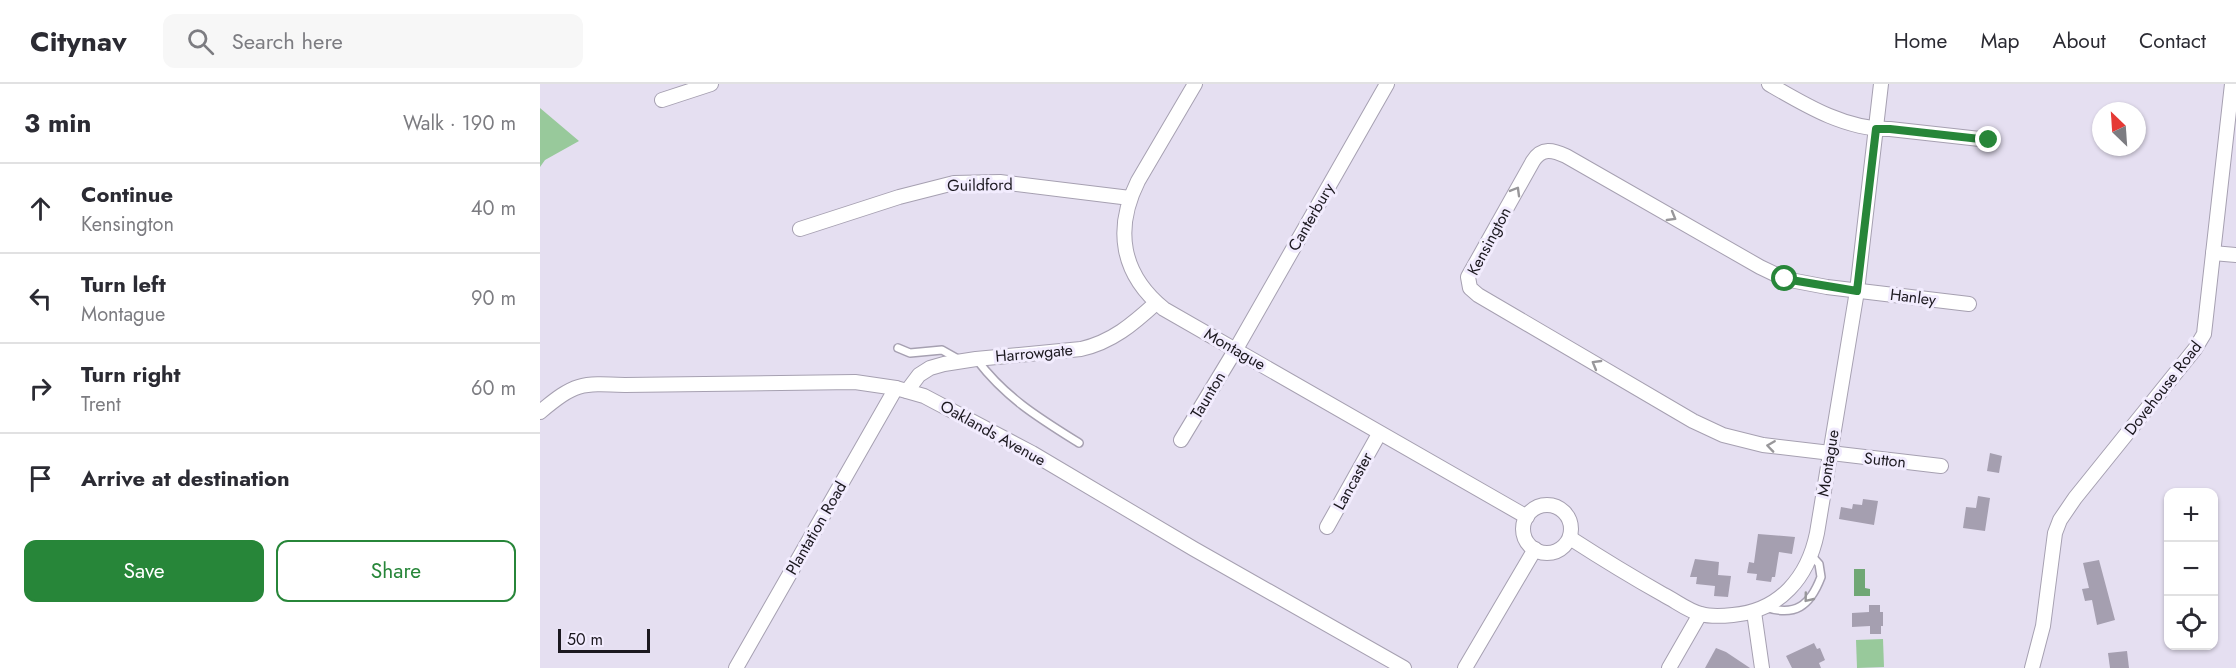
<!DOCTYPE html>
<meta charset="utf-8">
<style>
:root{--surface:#fff;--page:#f7f7f7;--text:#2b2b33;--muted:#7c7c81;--line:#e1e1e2;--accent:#278639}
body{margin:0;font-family:Jost,sans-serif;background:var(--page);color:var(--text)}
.controls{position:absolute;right:18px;bottom:18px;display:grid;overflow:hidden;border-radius:12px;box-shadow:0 2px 4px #0004}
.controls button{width:54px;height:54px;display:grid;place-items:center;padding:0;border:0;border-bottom:2px solid var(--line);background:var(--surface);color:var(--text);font:30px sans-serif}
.compass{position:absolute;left:1552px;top:18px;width:54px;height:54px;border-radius:50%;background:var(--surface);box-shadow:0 2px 4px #0004;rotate:335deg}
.scale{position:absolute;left:18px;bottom:15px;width:92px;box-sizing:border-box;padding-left:6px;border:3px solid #1b181f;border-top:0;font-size:16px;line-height:21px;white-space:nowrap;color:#1b181f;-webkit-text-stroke:4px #f2ecfe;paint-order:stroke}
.stop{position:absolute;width:18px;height:18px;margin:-14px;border:4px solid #278639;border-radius:50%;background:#fff}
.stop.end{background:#278639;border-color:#fff;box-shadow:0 2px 6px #0008}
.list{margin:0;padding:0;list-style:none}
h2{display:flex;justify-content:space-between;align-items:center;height:78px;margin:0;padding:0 24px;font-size:26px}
h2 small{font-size:20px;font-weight:400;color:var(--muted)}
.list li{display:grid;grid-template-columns:39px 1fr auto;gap:18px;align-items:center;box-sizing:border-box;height:90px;padding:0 24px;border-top:2px solid var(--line)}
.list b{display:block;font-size:22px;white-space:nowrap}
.list p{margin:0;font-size:20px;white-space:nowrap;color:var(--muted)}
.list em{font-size:20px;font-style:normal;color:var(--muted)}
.actions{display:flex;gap:12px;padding:18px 24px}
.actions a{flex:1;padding:14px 0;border:2px solid var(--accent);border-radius:12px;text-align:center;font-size:21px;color:var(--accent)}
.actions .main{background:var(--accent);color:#fff}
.icon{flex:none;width:33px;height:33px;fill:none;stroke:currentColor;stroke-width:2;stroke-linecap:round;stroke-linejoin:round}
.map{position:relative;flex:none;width:1696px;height:584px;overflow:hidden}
header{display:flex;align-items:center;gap:36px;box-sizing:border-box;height:84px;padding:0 30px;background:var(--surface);border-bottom:2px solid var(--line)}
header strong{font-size:28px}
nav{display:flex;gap:33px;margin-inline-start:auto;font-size:21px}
.search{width:420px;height:54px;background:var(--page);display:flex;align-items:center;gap:15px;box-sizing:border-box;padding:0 21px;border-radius:12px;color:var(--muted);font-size:22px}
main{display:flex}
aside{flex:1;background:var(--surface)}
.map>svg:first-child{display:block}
</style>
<header>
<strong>Citynav</strong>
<div class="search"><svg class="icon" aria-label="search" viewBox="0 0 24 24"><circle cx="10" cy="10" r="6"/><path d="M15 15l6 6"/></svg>Search here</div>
<nav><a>Home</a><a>Map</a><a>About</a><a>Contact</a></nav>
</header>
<main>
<aside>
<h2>3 min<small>Walk · 190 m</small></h2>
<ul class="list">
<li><svg class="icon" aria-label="ahead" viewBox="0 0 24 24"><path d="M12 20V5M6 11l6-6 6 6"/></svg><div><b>Continue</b><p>Kensington</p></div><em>40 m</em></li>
<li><svg class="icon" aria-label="left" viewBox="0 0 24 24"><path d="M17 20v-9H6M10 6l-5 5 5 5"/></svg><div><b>Turn left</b><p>Montague</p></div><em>90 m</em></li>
<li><svg class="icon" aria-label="right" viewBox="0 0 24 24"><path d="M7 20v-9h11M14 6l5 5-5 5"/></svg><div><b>Turn right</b><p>Trent</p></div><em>60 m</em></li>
<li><svg class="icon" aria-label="arrive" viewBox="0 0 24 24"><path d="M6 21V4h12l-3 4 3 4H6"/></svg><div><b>Arrive at destination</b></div></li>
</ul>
<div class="actions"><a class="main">Save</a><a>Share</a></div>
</aside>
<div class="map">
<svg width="1696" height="584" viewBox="0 0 1696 584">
<rect width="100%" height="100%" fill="#e5dff1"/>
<g fill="#98c99b">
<polygon points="0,24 39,57 5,76 0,83"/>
<polygon points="1343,555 1344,583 1317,584 1316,556"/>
</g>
<polygon fill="#70a775" points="1314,485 1325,485 1325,504 1330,505 1330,512 1314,512"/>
<g fill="#a59fb0">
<polygon points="1450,369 1462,372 1459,389 1447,387"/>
<polygon points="1438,412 1450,414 1445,447 1423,444 1426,423 1436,424"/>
<polygon points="1323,415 1338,417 1334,441 1299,435 1301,423 1312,425 1313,420 1322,421"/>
<polygon points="1218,450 1255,453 1252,470 1239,468 1235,493 1232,493 1231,498 1216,496 1217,490 1207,489 1209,478 1214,479"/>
<polygon points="1155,475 1179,478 1178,491 1191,492 1188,513 1174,512 1175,502 1156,500 1157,493 1150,493"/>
<polygon points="1559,476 1575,536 1557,541 1552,516 1545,517 1542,505 1549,504 1543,479"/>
<polygon points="1329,521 1340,521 1340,528 1343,528 1343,542 1341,542 1341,550 1330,550 1330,542 1312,543 1312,529 1329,528"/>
<polygon points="1274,559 1277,565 1280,564 1285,576 1279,579 1281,584 1252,584 1246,572"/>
<polygon points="1176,564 1186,568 1210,584 1165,584"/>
<polygon points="1587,567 1589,584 1570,584 1568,569"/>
</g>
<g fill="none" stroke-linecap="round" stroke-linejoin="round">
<defs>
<g id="lane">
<polyline points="358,264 370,269 402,266 418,275"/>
<path d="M 437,276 C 466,314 499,334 539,359"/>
<path d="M 1225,523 C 1255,533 1270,522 1281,493 L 1279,480 L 1271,471"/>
</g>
<g id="street">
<path d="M 655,0 L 598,97 C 574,145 581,190 624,225 L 987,433"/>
<path d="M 1229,0 C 1265,21 1306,46 1350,45 L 1449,56"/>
<polyline points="122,16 171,0"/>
<polyline points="260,145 359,113 414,99 460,98 590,114"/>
<polyline points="1673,169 1696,171"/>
<path d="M 367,307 L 379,291 L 390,284 L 404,280 L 436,275 L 541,265 C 572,258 593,240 616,219"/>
<path d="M 0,328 C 35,299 40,299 85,301 L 315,298 L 356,304 L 384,312 L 492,369 L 654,465 L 864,584"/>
<polyline points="641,356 696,265 847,0"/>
<path d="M 1401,382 L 1223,361 L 1183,351 L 1153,337 L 938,211 L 930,204 L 928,193 L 993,77 C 1002,63 1013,66 1026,72 L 1220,183 L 1245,195 L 1287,203 L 1429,220"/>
<circle cx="1007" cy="445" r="24"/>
<polyline points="787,443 839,350"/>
<path d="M 1030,454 C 1061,474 1092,493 1124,511 C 1136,517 1148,527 1161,530 C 1171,533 1183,532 1193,531 C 1240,527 1268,493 1277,449 L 1317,207 L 1341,0"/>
<polyline points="1214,528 1222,584"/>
<polyline points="196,584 356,304"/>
<polyline points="925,584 995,465"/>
<polyline points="1129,584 1160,530"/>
<polyline points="1492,584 1503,542 1515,449 1520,436 1535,414 1655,265 1664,250 1692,0"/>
</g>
</defs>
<use href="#lane" stroke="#a6a0b1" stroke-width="10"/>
<use href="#street" stroke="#a6a0b1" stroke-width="16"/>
<use href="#lane" stroke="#fff" stroke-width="7"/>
<use href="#street" stroke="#fff" stroke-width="14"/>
</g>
<defs><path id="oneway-chevron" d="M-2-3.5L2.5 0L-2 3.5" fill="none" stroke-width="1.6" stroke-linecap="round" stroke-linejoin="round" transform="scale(1.5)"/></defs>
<g stroke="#98979a">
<use href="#oneway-chevron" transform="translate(976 107) rotate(-60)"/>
<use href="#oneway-chevron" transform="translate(1132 133) rotate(30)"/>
<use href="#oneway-chevron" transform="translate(1056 280) rotate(-150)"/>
<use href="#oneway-chevron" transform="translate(1231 362) rotate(-172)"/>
<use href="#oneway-chevron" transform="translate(1268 514) rotate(129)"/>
</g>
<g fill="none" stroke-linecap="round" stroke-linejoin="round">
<polyline stroke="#278639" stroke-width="8" points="1245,195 1317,207 1336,45 1350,45 1449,56"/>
</g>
<g text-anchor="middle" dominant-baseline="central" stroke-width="6" stroke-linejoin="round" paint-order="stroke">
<g font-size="16" fill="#1b181f" stroke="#f2ecfe">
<text transform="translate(440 101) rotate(-1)">Guildford</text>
<text transform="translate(771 133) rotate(-60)">Canterbury</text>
<text transform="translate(949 157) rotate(-62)">Kensington</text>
<text transform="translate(1373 213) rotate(7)">Hanley</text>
<text transform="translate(695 265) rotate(30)">Montague</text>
<text transform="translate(494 269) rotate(-5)">Harrowgate</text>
<text transform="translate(1623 304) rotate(-52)">Dovehouse Road</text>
<text transform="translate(668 311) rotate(-59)">Taunton</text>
<text transform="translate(453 349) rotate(29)">Oaklands Avenue</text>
<text transform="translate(1345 376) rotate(6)">Sutton</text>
<text transform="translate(1288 379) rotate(-81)">Montague</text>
<text transform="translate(813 397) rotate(-61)">Lancaster</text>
<text transform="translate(276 444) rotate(-60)">Plantation Road</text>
</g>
</g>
</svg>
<div class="controls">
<button>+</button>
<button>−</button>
<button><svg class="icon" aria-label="locate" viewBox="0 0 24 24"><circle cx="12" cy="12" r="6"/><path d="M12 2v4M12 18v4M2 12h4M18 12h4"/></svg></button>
</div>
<svg class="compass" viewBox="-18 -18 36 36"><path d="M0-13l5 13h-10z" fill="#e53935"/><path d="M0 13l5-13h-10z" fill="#7c7c81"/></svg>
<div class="scale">50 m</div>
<div class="stop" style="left:1245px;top:195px"></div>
<div class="stop end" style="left:1449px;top:56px"></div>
</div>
</main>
